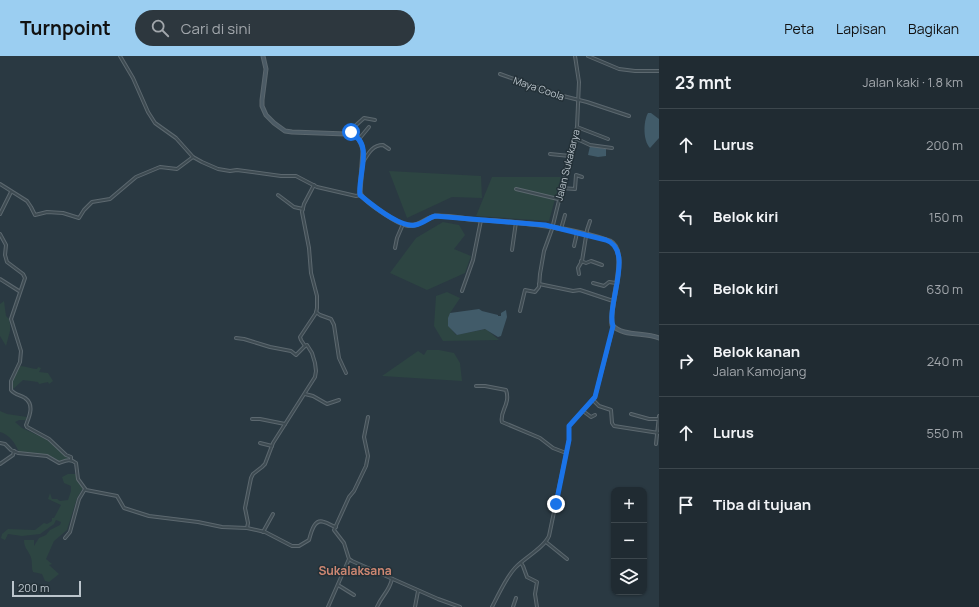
<!DOCTYPE html>
<html lang="id">
<meta charset="utf-8">
<style>
:root{--surface:#202b32;--page:#2d373e;--text:#f1f3f6;--muted:#a2a7ac;--line:#3d474d;--accent:#9bcef1}
body{margin:0;font-family:Manrope,sans-serif;background:var(--page);color:var(--text)}
.controls{position:absolute;right:12px;bottom:12px;display:grid;overflow:hidden;border-radius:8px;box-shadow:0 1px 3px #0004}
.controls button{width:36px;height:36px;display:grid;place-items:center;padding:0;border:0;border-bottom:1px solid var(--line);background:var(--surface);color:var(--text);font:20px sans-serif}
.scale{position:absolute;left:12px;bottom:10px;width:69px;box-sizing:border-box;padding-left:4px;border:2px solid #bbc5cc;border-top:0;font-size:11px;line-height:14px;white-space:nowrap;color:#bbc5cc;-webkit-text-stroke:3px #233037;paint-order:stroke}
.stop{position:absolute;width:12px;height:12px;margin:-9px;border:3px solid #1a73e8;border-radius:50%;background:#fff}
.stop.end{background:#1a73e8;border-color:#fff;box-shadow:0 1px 4px #0008}
.list{margin:0;padding:0;list-style:none}
h2{display:flex;justify-content:space-between;align-items:center;height:52px;margin:0;padding:0 16px;font-size:17px}
h2 small{font-size:13px;font-weight:400;color:var(--muted)}
.list li{display:grid;grid-template-columns:26px 1fr auto;gap:12px;align-items:center;box-sizing:border-box;height:72px;padding:0 16px;border-top:1px solid var(--line)}
.list b{display:block;font-size:15px;white-space:nowrap}
.list p{margin:0;font-size:13px;white-space:nowrap;color:var(--muted)}
.list em{font-size:13px;font-style:normal;color:var(--muted)}
.icon{flex:none;width:22px;height:22px;fill:none;stroke:currentColor;stroke-width:2;stroke-linecap:round;stroke-linejoin:round}
.map{position:relative;flex:none;width:659px;height:551px;overflow:hidden}
header{display:flex;align-items:center;gap:24px;box-sizing:border-box;height:56px;padding:0 20px;background:var(--accent);color:#111}
header strong{font-size:19px}
nav{display:flex;gap:22px;margin-inline-start:auto;font-size:14px}
.search{width:280px;height:36px;background:var(--page);display:flex;align-items:center;gap:10px;box-sizing:border-box;padding:0 14px;border-radius:22px;color:var(--muted);font-size:15px}
main{display:flex}
aside{flex:1;background:var(--surface)}
.map>svg:first-child{display:block}
</style>
<header>
<strong>Turnpoint</strong>
<div class="search"><svg class="icon" aria-label="search" viewBox="0 0 24 24"><circle cx="10" cy="10" r="6"/><path d="M15 15l6 6"/></svg>Cari di sini</div>
<nav><a>Peta</a><a>Lapisan</a><a>Bagikan</a></nav>
</header>
<main>
<div class="map">
<svg width="659" height="551" viewBox="0 0 659 551">
<rect width="100%" height="100%" fill="#2a3942"/>
<g fill="#2d4542">
<polygon points="389,115 481,120 482,142 452,141 407,162"/>
<polygon points="492,121 561,121 549,165 476,160"/>
<polygon points="443,166 459,169 465,179 454,193 471,200 465,217 427,234 390,217 416,182"/>
<polygon points="447,236 460,242 450,257 448,269 456,279 486,273 499,284 443,285 434,270 436,240"/>
<polygon points="4,245 6,260 9,263 10,268 10,275 6,290 0,280 0,248"/>
<polygon points="427,294 439,294 454,297 460,307 462,325 382,320 418,295 424,299"/>
<path d="M 20,310 C 26,310 31,313 37,313 L 38,311 L 41,312 L 39,316 L 48,317 L 53,325 L 49,328 L 48,326 L 39,328 L 38,326 L 23,324 L 12,334 L 12,324 Z"/>
<path d="M 0,355 L 7,358 L 27,361 L 26,364 L 19,364 L 15,366 L 22,372 L 46,383 L 69,403 L 60,406 L 53,401 L 19,396 C 15,387 10,379 0,376 Z"/>
<path d="M 68,418 L 76,418 L 83,432 L 77,442 L 67,474 L 54,485 L 46,503 L 52,508 L 49,509 L 59,518 L 49,526 L 45,525 L 42,518 L 33,516 C 31,510 33,505 30,499 C 27,493 24,491 24,484 L 34,484 L 34,490 L 39,482 L 46,479 L 50,474 L 60,469 L 61,466 L 56,464 L 54,468 L 40,478 L 22,480 L 8,478 L 5,484 L 1,482 L 2,478 L 8,473 L 35,474 L 44,467 L 47,468 L 52,465 L 52,462 L 54,462 L 61,449 L 48,443 L 50,437 L 52,443 L 57,443 L 60,445 L 68,444 L 71,435 L 71,430 L 64,427 L 62,421 Z"/>
</g>
<g fill="#415b69">
<path d="M 648,57 L 651,57 L 659,63 L 659,82 L 650,92 C 643,85 643,66 648,57 Z"/>
<polygon points="590,90 606,93 606,100 598,101 588,99"/>
<polygon points="479,253 482,255 498,259 498,260 501,260 501,257 506,254 507,261 501,280 498,281 485,273 457,279 448,270 448,262 450,257"/>
</g>
<g fill="none" stroke-linecap="round" stroke-linejoin="round">
<defs>
<g id="street">
<polyline points="120,0 133,22 148,56 155,67 176,82 193,101 202,106 218,113 230,115 237,114 281,120 296,120 317,131 356,140 360,139"/>
<polyline points="588,0 619,13 635,15 659,15"/>
<polyline points="500,18 559,39 587,46 629,60"/>
<polyline points="577,71 608,83"/>
<polyline points="350,78 355,70 364,62 375,64"/>
<polyline points="575,82 590,89 612,92"/>
<polyline points="359,83 369,71"/>
<polyline points="550,98 570,100"/>
<path d="M 363,106 C 368,98 372,89 383,89 L 389,93"/>
<polyline points="0,128 27,145 31,151 35,159 47,156 63,157 79,162 84,154 92,146 110,143 136,121 160,111 177,113 193,101"/>
<polyline points="561,132 575,133 576,119 582,121"/>
<polyline points="516,133 558,143"/>
<polyline points="278,139 294,151 303,153"/>
<polyline points="0,158 11,136"/>
<polyline points="561,173 565,159"/>
<path d="M 0,178 L 6,189 L 5,199 L 7,206 L 23,218 L 25,222 L 11,263 L 21,295 L 20,306 L 11,325 L 11,334 C 15,339 21,339 25,342 C 35,349 29,361 26,369 L 27,371 L 49,383 L 66,399 L 71,401 L 71,404"/>
<polyline points="574,190 577,177"/>
<polyline points="395,192 397,182 403,168"/>
<polyline points="512,194 516,166"/>
<polyline points="581,205 586,207 591,205 602,209"/>
<polyline points="579,218 578,212 582,205 587,174 590,165"/>
<polyline points="0,223 19,235"/>
<polyline points="593,227 604,230 609,226 616,227"/>
<polyline points="539,228 573,235 580,234 613,245"/>
<polyline points="462,235 473,204 481,164"/>
<polyline points="520,255 525,234 535,236 539,231 540,218 544,195 552,173 577,71 579,26 575,0"/>
<polyline points="316,256 320,259 331,263 334,269 339,302 346,317"/>
<polyline points="236,282 244,283 270,291 291,295 296,299 305,290"/>
<path d="M 476,330 L 485,330 L 506,334 C 511,348 499,356 502,366 L 540,382 L 553,392 L 566,397"/>
<polyline points="305,338 313,340 327,348 339,344"/>
<polyline points="593,344 599,350 611,354 612,367 614,370 659,377"/>
<polyline points="583,355 591,361 595,359"/>
<polyline points="631,358 649,363 659,363"/>
<polyline points="368,361 364,381 368,400 366,410 354,435 349,441 334,474 344,487 349,503 352,505 438,543 460,551"/>
<polyline points="252,363 260,363 285,368"/>
<path d="M 0,387 L 5,388 L 11,394 L 18,397 L 47,400 L 59,407 C 65,405 70,402 76,407 L 78,423 L 86,434 L 117,440 L 124,452 L 149,460 L 198,466 L 222,471 L 247,472 L 265,476 L 292,490 L 299,490 L 309,484 C 311,477 314,462 324,466 C 329,467 331,470 336,471"/>
<polyline points="260,387 272,390"/>
<polyline points="656,388 659,360"/>
<polyline points="0,408 13,399 14,395"/>
<polyline points="247,472 248,467 245,452 251,422 253,418 262,411 265,408 273,387 315,321 316,315 315,307 312,297 307,289 305,290 301,284 300,281 316,257 317,252 317,240 311,217 309,192 302,156 304,148 314,129"/>
<polyline points="263,476 273,458"/>
<polyline points="65,482 70,476 79,443 85,433"/>
<polyline points="546,486 567,503"/>
<polyline points="521,507 523,510 527,521 537,526 535,538 537,551"/>
<polyline points="338,529 354,539"/>
<polyline points="328,551 349,503"/>
<path d="M 377,551 C 382,539 389,536 392,523"/>
<polyline points="415,551 418,535"/>
<path d="M 492,551 C 499,538 505,523 515,512 C 524,502 544,492 549,480 L 569,384 L 569,370 L 595,341 L 613,271"/>
<polyline points="513,551 516,542"/>
</g>
<path id="secondary" d="M 263,0 L 266,13 L 262,44 L 262,50 L 266,59 L 274,67 L 285,75 L 292,76 L 346,78 L 358,81 L 362,90 L 363,95 L 360,136 C 361,144 397,167 406,169 C 420,172 426,160 438,160 C 452,160 466,163 480,164 C 523,166 569,171 610,185 C 631,196 608,249 612,269 C 623,281 645,276 659,282"/>
</defs>
<use href="#street" stroke="#5c686f" stroke-width="4"/>
<use href="#secondary" stroke="#5c686f" stroke-width="5"/>
<use href="#street" stroke="#3e4b52" stroke-width="2"/>
<use href="#secondary" stroke="#4c5b65" stroke-width="3"/>
</g>
<g fill="none" stroke-linecap="round" stroke-linejoin="round">
<path stroke="#1a73e8" stroke-width="5" d="M 351,76 L 350,78 C 375,85 357,122 360,139 C 372,149 400,172 415,169 C 423,168 428,162 435,160 L 545,169 L 606,184 C 635,194 606,249 613,270 L 595,341 L 569,370 L 569,384 L 556,448"/>
</g>
<g text-anchor="middle" dominant-baseline="central" stroke-width="3" stroke-linejoin="round" paint-order="stroke">
<g font-size="10" fill="#bbc5cc" stroke="#233037">
<text transform="translate(539 32) rotate(19)">Maya Coola</text>
<text transform="translate(567 109) rotate(-76)">Jalan Sukakarya</text>
</g>
<g font-size="12" font-weight="bold" fill="#cf8873" stroke="#233037">
<text x="355" y="514">Sukalaksana</text>
</g>
</g>
</svg>
<div class="controls">
<button>+</button>
<button>−</button>
<button><svg class="icon" aria-label="layers" viewBox="0 0 24 24"><path d="M12 4l9 5-9 5-9-5zM3 14l9 5 9-5"/></svg></button>
</div>
<div class="scale">200 m</div>
<div class="stop" style="left:351px;top:76px"></div>
<div class="stop end" style="left:556px;top:448px"></div>
</div>
<aside>
<h2>23 mnt<small>Jalan kaki · 1.8 km</small></h2>
<ul class="list">
<li><svg class="icon" aria-label="ahead" viewBox="0 0 24 24"><path d="M12 20V5M6 11l6-6 6 6"/></svg><div><b>Lurus</b></div><em>200 m</em></li>
<li><svg class="icon" aria-label="left" viewBox="0 0 24 24"><path d="M17 20v-9H6M10 6l-5 5 5 5"/></svg><div><b>Belok kiri</b></div><em>150 m</em></li>
<li><svg class="icon" aria-label="left" viewBox="0 0 24 24"><path d="M17 20v-9H6M10 6l-5 5 5 5"/></svg><div><b>Belok kiri</b></div><em>630 m</em></li>
<li><svg class="icon" aria-label="right" viewBox="0 0 24 24"><path d="M7 20v-9h11M14 6l5 5-5 5"/></svg><div><b>Belok kanan</b><p>Jalan Kamojang</p></div><em>240 m</em></li>
<li><svg class="icon" aria-label="ahead" viewBox="0 0 24 24"><path d="M12 20V5M6 11l6-6 6 6"/></svg><div><b>Lurus</b></div><em>550 m</em></li>
<li><svg class="icon" aria-label="arrive" viewBox="0 0 24 24"><path d="M6 21V4h12l-3 4 3 4H6"/></svg><div><b>Tiba di tujuan</b></div></li>
</ul>
</aside>
</main>
